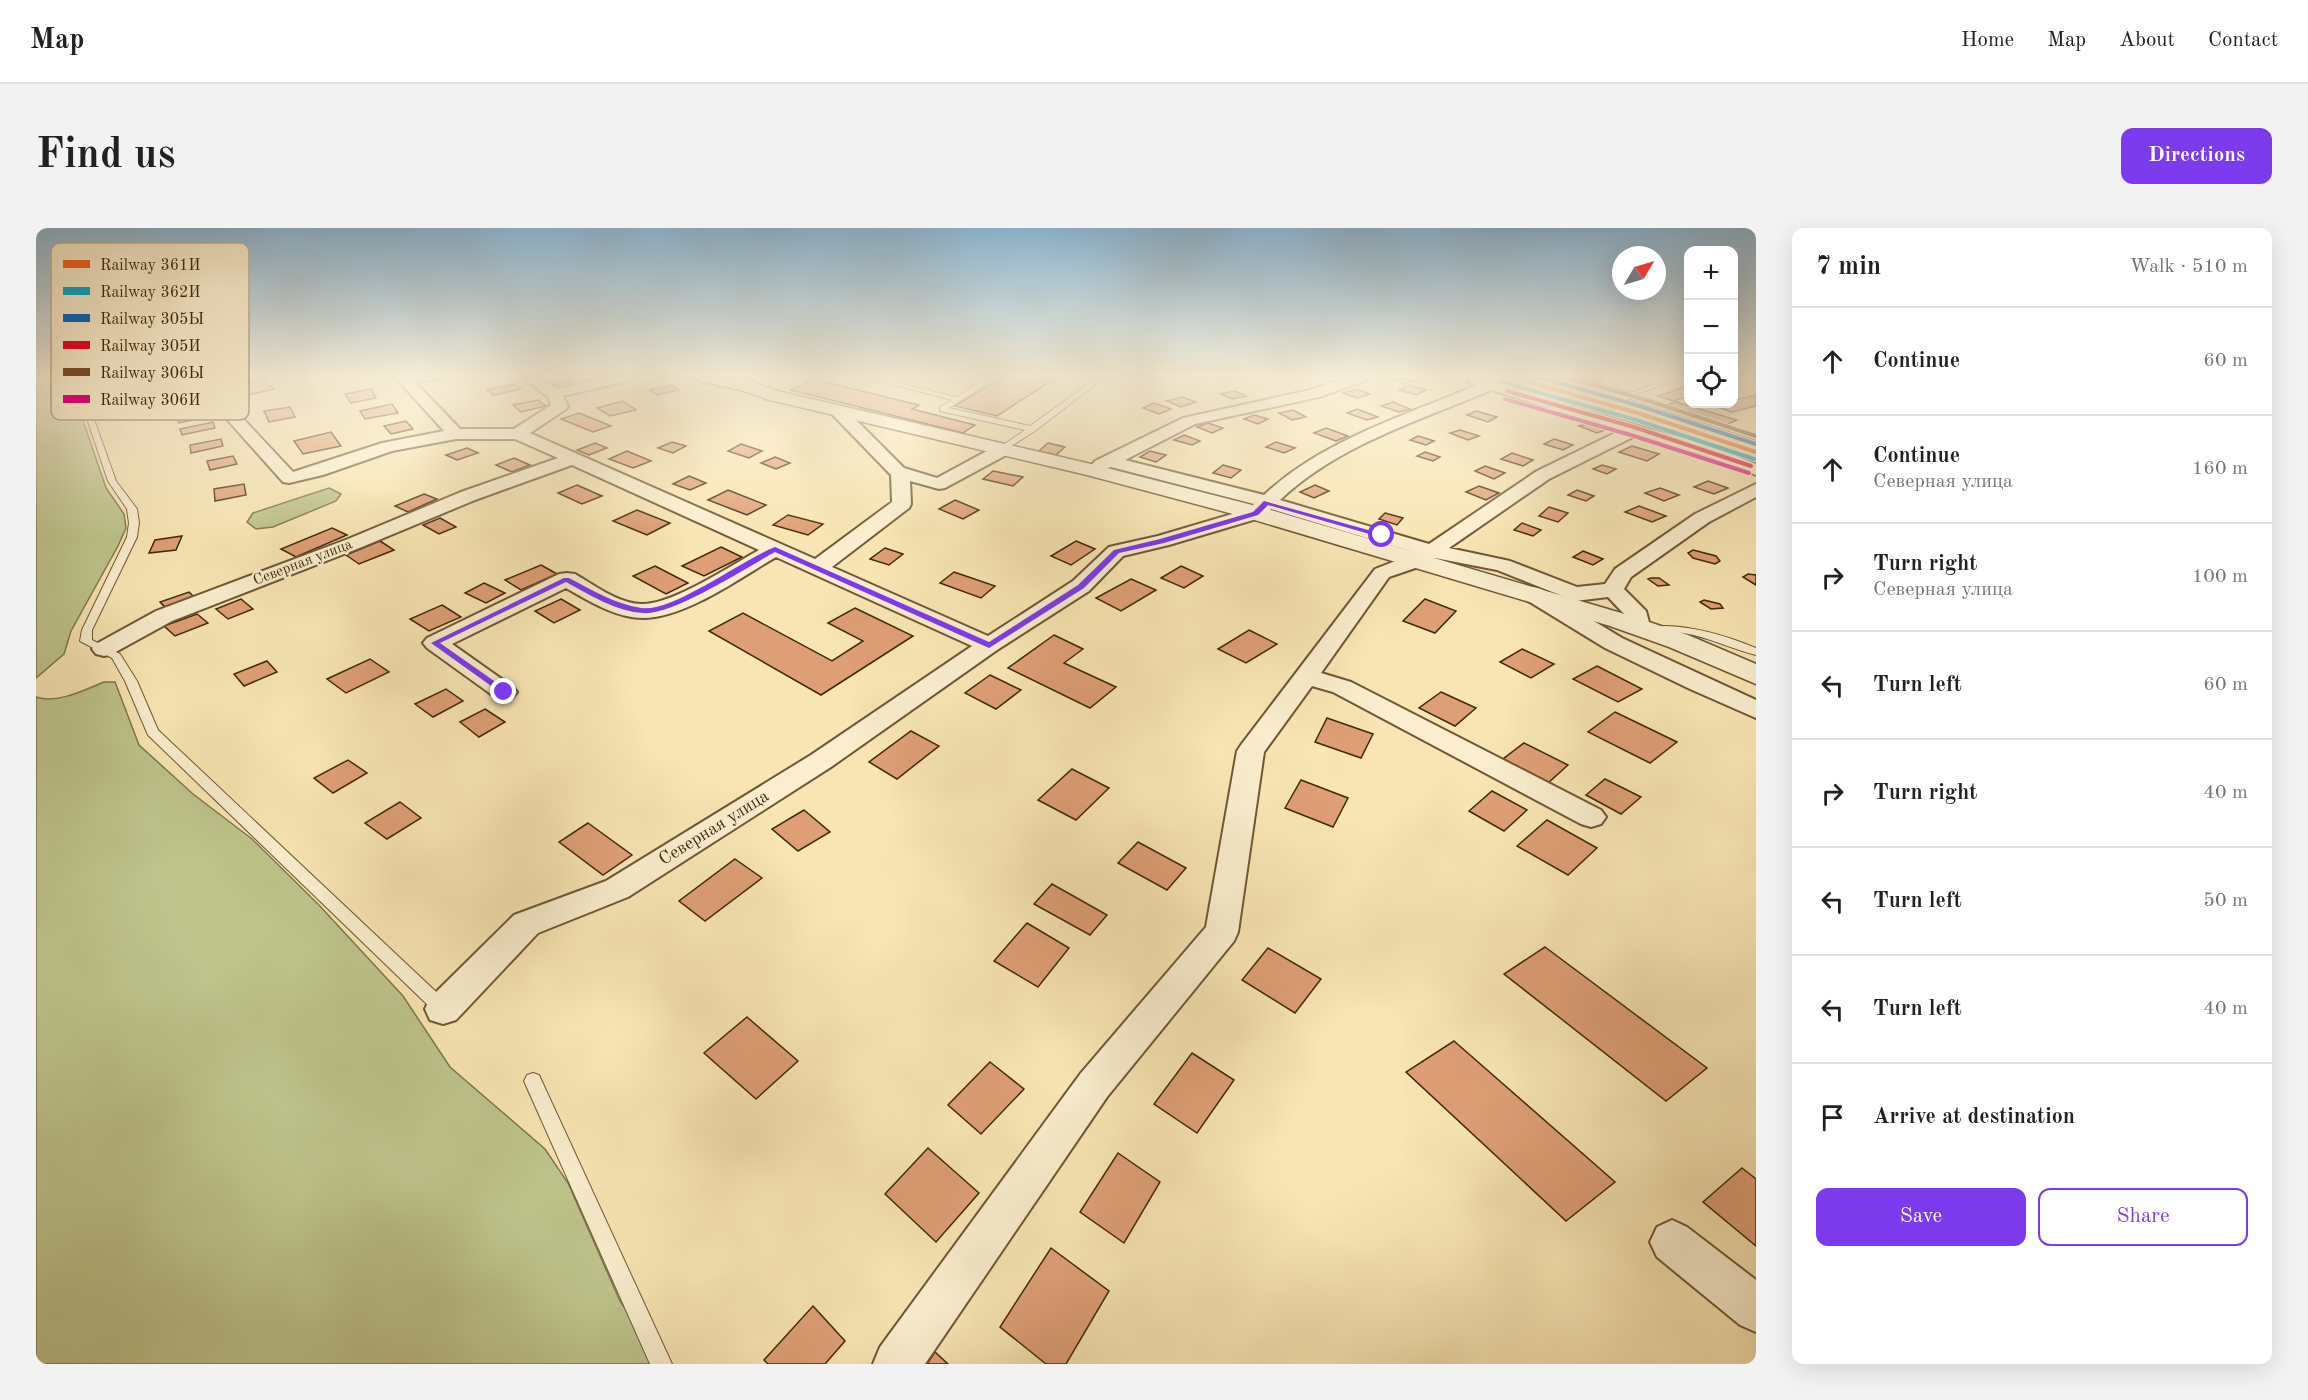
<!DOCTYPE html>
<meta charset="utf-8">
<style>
:root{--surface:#fff;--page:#f2f2f2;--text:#202124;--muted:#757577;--line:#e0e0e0;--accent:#7c3aed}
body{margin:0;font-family:"Old Standard TT",serif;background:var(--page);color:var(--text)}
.controls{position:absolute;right:18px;top:18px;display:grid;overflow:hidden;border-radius:12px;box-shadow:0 6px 24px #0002}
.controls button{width:54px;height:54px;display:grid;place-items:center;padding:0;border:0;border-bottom:2px solid var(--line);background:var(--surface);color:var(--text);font:30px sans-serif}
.compass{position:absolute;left:1576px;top:18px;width:54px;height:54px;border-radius:50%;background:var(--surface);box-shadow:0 6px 24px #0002;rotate:52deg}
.stop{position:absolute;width:18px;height:18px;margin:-14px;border:4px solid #7c3aed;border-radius:50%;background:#fff}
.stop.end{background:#7c3aed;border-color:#fff;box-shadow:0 2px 6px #0008}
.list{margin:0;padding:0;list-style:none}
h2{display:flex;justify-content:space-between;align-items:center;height:78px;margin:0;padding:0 24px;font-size:26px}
h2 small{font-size:20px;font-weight:400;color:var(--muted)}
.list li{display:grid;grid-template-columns:39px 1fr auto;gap:18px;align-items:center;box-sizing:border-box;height:108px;padding:0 24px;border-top:2px solid var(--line)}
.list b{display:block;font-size:22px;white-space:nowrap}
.list p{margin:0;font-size:20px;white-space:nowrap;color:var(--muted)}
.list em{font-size:20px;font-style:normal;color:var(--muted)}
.actions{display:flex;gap:12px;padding:18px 24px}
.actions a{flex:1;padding:14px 0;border:2px solid var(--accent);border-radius:12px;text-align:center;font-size:21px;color:var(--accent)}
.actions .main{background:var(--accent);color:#fff}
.icon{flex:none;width:33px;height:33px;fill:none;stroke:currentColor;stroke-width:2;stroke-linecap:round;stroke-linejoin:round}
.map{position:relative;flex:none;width:1720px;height:1136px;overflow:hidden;border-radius:12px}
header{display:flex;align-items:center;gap:36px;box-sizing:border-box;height:84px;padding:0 30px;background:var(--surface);border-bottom:2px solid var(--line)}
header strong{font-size:28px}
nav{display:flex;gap:33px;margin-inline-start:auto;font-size:21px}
.intro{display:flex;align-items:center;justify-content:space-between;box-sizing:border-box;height:144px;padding:0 36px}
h1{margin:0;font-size:42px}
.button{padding:15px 27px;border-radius:12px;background:var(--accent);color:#fff;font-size:21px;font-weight:700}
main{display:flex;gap:36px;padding:0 36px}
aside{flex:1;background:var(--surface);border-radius:12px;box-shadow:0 6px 24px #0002}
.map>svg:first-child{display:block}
</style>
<header>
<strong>Map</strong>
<nav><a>Home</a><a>Map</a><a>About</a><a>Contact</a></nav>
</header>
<div class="intro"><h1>Find us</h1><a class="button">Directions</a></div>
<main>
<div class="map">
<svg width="1720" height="1136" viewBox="0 0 1720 1136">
<rect width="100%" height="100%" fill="#f8e5b3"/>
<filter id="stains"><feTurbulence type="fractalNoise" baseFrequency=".00333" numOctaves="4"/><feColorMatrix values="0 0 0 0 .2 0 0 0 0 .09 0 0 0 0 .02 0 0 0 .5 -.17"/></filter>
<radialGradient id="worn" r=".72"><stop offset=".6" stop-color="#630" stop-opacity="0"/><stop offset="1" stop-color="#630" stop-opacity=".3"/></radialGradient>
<g fill="#bec48c" stroke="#7f764b" stroke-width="1.5">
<polygon points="0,149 36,149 41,175 70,260 88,286 90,300 82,318 35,403 28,426 0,450"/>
<polygon points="293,260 305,266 300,273 237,299 220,301 211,294 217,285"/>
<path d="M 68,454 L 79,454 L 103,517 L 157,566 L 216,611 L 282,676 L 367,768 L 414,839 L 509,921 L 532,955 L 584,1073 L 627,1136 L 0,1136 L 0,469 C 22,476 48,462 68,454 Z"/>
</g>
<g fill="#df9f76" stroke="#40280a" stroke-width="1.5">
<polygon points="388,149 410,149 411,150 385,155 380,150"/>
<polygon points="524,149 530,149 537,153 517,158 509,152"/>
<polygon points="962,149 1021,149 961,188 919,178 965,150"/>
<polygon points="1364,149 1378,153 1369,156 1354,151"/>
<polygon points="1533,149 1557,149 1568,153 1553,156"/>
<polygon points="226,151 238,161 212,167 200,157"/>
<polygon points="777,151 883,177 876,181 939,197 927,205 755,162"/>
<polygon points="478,156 485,161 458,167 451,162"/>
<polygon points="635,157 643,162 621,167 613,162"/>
<polygon points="1373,157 1390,162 1381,167 1363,162"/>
<polygon points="1652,158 1652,168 1638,173 1622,168"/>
<polygon points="335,161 340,170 315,175 309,166"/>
<polygon points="1320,161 1334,166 1321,170 1307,165"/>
<polygon points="1199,163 1210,168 1196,171 1185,166"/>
<polygon points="1720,167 1720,178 1696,184 1676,177 1698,176 1698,172"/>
<polygon points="1146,169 1160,174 1145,179 1131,173"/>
<polygon points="502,172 510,178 485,184 477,177"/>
<polygon points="587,173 600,182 574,188 561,180"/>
<polygon points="1357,174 1374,181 1363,184 1345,178"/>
<polygon points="1640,174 1701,192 1689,197 1628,178"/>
<polygon points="1118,175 1135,181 1123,186 1107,180"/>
<polygon points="356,176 362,185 329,191 324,183"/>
<polygon points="254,179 259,189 233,194 228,183"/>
<polygon points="1321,181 1342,189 1331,192 1311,185"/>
<polygon points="1257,182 1270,189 1256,192 1243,185"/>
<polygon points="1440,183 1461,189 1452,194 1431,187"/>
<polygon points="161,185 165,190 143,195 139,189"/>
<polygon points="543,185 575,198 557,204 525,191"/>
<polygon points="1218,187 1232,191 1222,196 1208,191"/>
<polygon points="370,193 377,201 355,206 348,198"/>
<polygon points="177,194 179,200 146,207 144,201"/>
<polygon points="1172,195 1187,200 1176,205 1161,199"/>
<polygon points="1554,195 1571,201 1561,205 1543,198"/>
<polygon points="1290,200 1312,208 1300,213 1278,205"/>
<polygon points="1424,202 1443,208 1432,212 1414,205"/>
<polygon points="295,204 305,218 267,226 258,213"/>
<polygon points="1148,207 1164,213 1156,217 1138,212"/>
<polygon points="1382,208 1398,213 1390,217 1374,212"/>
<polygon points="185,211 187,218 155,225 154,217"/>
<polygon points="1518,211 1537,217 1527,222 1508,216"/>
<polygon points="636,214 650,218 637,225 622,220"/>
<polygon points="1240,214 1259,220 1248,225 1230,219"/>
<polygon points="559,215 571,220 553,227 541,222"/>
<polygon points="1012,215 1029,219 1020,227 1003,223"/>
<polygon points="705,216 726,223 713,230 692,223"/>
<polygon points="1596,218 1623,226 1611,233 1583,224"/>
<polygon points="431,220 442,225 421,232 410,227"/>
<polygon points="591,223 615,233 597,240 573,231"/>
<polygon points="1114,223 1130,227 1120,234 1104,229"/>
<polygon points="1389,224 1404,229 1397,233 1381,228"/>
<polygon points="1476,225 1497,232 1487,238 1465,231"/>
<polygon points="197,228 201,236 174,242 171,233"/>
<polygon points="739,229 754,235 740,241 725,235"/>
<polygon points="478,230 494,237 476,244 460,237"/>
<polygon points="1187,237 1205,242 1195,250 1177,245"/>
<polygon points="1566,237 1580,241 1571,246 1557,241"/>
<polygon points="1449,238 1469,245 1458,251 1439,243"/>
<polygon points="957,243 987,249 977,258 947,251"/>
<polygon points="653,248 670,255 654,262 637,256"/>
<polygon points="1672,253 1692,260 1678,266 1658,259"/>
<polygon points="208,256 210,267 179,273 178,261"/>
<polygon points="541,257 566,268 546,276 522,265"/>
<polygon points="1279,257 1293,263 1278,270 1264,264"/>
<polygon points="1443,258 1463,265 1450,272 1430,264"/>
<polygon points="1624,260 1643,267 1628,273 1609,265"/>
<polygon points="692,262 730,277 711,287 672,272"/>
<polygon points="1541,262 1558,268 1550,273 1532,267"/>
<polygon points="388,266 401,271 372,284 359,278"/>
<polygon points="919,272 943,282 927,291 903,281"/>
<polygon points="1603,278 1630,288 1616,294 1589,284"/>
<polygon points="1513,279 1532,285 1522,294 1503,288"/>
<polygon points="601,282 634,295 611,307 577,293"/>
<polygon points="1349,285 1367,290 1361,297 1343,291"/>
<polygon points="752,287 787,296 772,307 737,297"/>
<polygon points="404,290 420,299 403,306 387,297"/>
<polygon points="1486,295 1505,302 1497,308 1478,302"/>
<polygon points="296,300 311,307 260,329 245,321"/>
<polygon points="146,308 140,322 113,325 119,312"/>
<polygon points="344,313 358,322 323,336 310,327"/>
<polygon points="1040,313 1059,321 1035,337 1015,328"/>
<polygon points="685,319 706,329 668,348 646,338"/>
<polygon points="849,320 867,326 853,337 834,331"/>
<polygon points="1657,322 1680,328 1684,333 1679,336 1657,330 1652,325"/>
<polygon points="1547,323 1567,331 1557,337 1537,329"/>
<polygon points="505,337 521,346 485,362 469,352"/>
<polygon points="619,338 652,355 630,366 597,348"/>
<polygon points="1145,338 1167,348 1148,360 1125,350"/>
<polygon points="918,344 959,358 945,370 904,355"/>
<polygon points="1712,346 1720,347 1720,357 1707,349"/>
<polygon points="1615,350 1623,350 1633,357 1622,358 1612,351"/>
<polygon points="1095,351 1120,362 1085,383 1060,370"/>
<polygon points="448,355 469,365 450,375 429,365"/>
<polygon points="153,364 160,371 132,382 124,374"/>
<polygon points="205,371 217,381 192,391 180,381"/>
<polygon points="525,371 544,382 518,395 499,383"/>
<polygon points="1389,371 1420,383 1399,405 1367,393"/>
<polygon points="1668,372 1684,376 1687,380 1675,381 1664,374"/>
<polygon points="406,377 425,389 393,403 374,391"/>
<polygon points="819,380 877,408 785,467 673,403 707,385 796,433 827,413 792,395"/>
<polygon points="161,386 172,395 139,408 128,398"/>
<polygon points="1213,402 1241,416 1210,435 1182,421"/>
<polygon points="1018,407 1047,421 1028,435 1080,459 1054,480 972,440"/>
<polygon points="1486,421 1518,436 1495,450 1464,434"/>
<polygon points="334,431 353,444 310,465 291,451"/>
<polygon points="231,433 241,444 208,458 198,446"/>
<polygon points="1561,438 1606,461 1582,474 1537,451"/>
<polygon points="954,447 985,462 960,481 929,465"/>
<polygon points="410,461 427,473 397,489 379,476"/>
<polygon points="1405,464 1440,480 1419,498 1383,480"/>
<polygon points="449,481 469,494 443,509 424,494"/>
<polygon points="1579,484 1641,514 1614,535 1552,504"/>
<polygon points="1291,490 1337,506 1325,530 1279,514"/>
<polygon points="875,503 903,518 861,551 833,534"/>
<polygon points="1488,515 1532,537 1512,555 1467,531"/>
<polygon points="312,532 331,545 297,565 278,550"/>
<polygon points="1036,541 1073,560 1040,592 1002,572"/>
<polygon points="1569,551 1605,569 1585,586 1550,567"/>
<polygon points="1265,552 1312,570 1297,599 1249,580"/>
<polygon points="1456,563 1491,582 1468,603 1433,583"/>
<polygon points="364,574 385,590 351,611 329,595"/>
<polygon points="768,582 794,604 762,623 736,601"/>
<polygon points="1511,592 1561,620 1532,647 1481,618"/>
<polygon points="552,595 596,627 567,647 523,614"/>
<polygon points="1102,614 1150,640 1131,662 1082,635"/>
<polygon points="699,631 726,650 669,693 643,673"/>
<polygon points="1016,656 1071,687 1054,707 998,676"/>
<polygon points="991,695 1033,720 1002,759 958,733"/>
<polygon points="1509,719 1671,840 1630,873 1468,746"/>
<polygon points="1232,720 1285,751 1259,785 1206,752"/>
<polygon points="711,789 762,833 720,871 668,825"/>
<polygon points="1418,813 1579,954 1530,993 1370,844"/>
<polygon points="1156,825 1198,852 1161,905 1118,876"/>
<polygon points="954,834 988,861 945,906 912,877"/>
<polygon points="892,920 943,965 900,1014 849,966"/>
<polygon points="1082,925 1124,954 1088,1015 1044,984"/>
<polygon points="1706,940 1720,951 1720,1018 1667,974"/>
<polygon points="1015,1020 1073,1063 1030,1136 1010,1136 964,1099"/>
<polygon points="777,1078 809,1113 789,1136 732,1136 728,1132"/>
<polygon points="899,1124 912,1136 891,1136"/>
</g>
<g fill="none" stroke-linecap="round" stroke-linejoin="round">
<defs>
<g id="service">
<polygon points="37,149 43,149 80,253 101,281 103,295 101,309 56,402 56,412 84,426 101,453 122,502 413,776 415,781 413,786 407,788 401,786 112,507 89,453 76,430 44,413 46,402 91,309 93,295 91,281 72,253"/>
<polygon points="827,149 838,149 921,169 940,156 916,149 928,149 949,153 949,157 913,180 994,198 1062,149 1069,149 999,203 966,224 962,222 963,220 989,202 904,183 904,179 916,172"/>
<polygon points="1641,149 1650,149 1596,168 1720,207 1720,212 1585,168"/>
<path d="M 1630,398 C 1662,399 1691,408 1720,420 L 1720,427 C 1695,421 1673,409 1647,405 C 1636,404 1619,408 1611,402 L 1616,399 Z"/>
<polygon points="497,845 503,847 636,1136 614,1136 488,853 491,847"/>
</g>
<g id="minor">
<path d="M 153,149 L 168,149 L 257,244 L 346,215 L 408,203 L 359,149 L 374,149 L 424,201 L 478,201 L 515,177 L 512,169 L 486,149 L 503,149 L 521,161 L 573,149 L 598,149 L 596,152 L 527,168 L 532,178 L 530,181 L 494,205 L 779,331 L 856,274 L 855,247 L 796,186 L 794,183 L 796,180 L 808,180 L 868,240 L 901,250 L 960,218 L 972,218 L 975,222 L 972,226 L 909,260 L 903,261 L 874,253 L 875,276 L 873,280 L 796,339 L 952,408 L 1037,353 L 1073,319 L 1122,308 L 1213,281 L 1218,276 L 1075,239 L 1065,242 L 1059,241 L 1056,237 L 1059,233 L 1147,190 L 1274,162 L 1312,149 L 1333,149 L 1331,152 L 1283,169 L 1159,196 L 1089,232 L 1228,267 C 1287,212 1368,188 1441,157 L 1433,154 L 1432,149 L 1446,149 L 1603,198 L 1676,218 L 1720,236 L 1720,247 L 1664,226 L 1599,208 L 1513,251 L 1413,320 L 1474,333 L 1541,359 L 1569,356 L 1579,341 L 1659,286 L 1720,256 L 1720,269 L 1673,294 L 1595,349 L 1588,361 L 1610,383 L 1614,398 L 1611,403 L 1603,405 L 1595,403 L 1592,398 L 1591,389 L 1572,369 L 1539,373 L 1461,342 L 1399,330 L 1388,337 L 1353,349 L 1285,445 L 1315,454 L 1565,582 L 1570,589 L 1565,596 L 1555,599 L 1545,596 L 1297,464 L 1276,458 L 1228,524 L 1202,704 L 1198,713 L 1071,869 L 889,1136 L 837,1136 L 844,1119 L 1045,845 L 1170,699 L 1201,523 L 1205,517 L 1339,341 L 1380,325 L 1235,281 L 1227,289 L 1133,317 L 1087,328 L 1053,363 L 961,422 L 795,539 L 592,669 L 502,705 L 420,792 L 407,796 L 394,792 L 389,781 L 394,770 L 478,687 L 570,653 L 775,527 L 936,418 L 740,329 C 704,350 649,390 607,390 C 580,390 553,373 530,360 L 416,416 L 477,459 L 481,464 L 477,469 L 468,472 L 459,469 L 391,420 L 387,415 L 391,410 L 523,346 L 531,345 L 539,346 C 558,357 583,376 606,376 C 636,377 696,337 723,322 L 536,237 L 439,272 L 326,319 L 136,393 L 76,426 L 68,428 L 60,426 L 56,421 L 60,416 L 120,383 L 312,311 L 425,264 L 522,230 L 479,211 L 420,211 L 356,223 L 287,247 L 253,255 L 247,254 ZM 1456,162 L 1583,203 L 1501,243 L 1393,316 L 1244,272 C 1302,217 1384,192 1456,162 Z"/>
<polygon points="656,149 686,149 716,155 719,158 711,163 663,153"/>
<polygon points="1506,149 1530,149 1594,165 1597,168 1589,173 1508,152"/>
<polygon points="1497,359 1505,361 1586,410 1720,472 1720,490 1654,461 1569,420 1489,371 1486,366 1489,361"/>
<polygon points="1636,992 1651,999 1720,1052 1720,1104 1704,1097 1621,1029 1614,1014 1621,999"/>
</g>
<polygon id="tertiary" points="695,149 712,149 717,154 741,163 1055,236 1228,280 1592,387 1652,407 1720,436 1720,456 1633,419 1574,398 1212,290 1051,247 730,171 705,162"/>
</defs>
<use href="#service" stroke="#6e5734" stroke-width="2"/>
<use href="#minor" stroke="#6e5734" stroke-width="4"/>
<use href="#tertiary" stroke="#6e5734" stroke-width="3"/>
<use href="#service" fill="#faeece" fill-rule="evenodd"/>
<use href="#minor" fill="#faeece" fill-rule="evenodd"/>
<use href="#tertiary" fill="#faeece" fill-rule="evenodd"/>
<defs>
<polyline id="rail-1" points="1475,149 1602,185 1720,224"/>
<polyline id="rail-2" points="1473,156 1600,192 1718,231"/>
<polyline id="rail-3" points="1502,149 1604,178 1720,216"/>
<polyline id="rail-4" points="1471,163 1598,199 1715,238"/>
<polyline id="rail-5" points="1529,149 1607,171 1720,208"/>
<polyline id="rail-6" points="1469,171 1595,207 1713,245"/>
</defs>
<use href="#rail-1" stroke="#faeece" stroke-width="6"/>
<use href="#rail-2" stroke="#faeece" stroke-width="6"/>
<use href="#rail-3" stroke="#faeece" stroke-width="6"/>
<use href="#rail-4" stroke="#faeece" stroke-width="6"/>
<use href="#rail-5" stroke="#faeece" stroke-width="6"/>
<use href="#rail-6" stroke="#faeece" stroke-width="6"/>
<use href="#rail-1" stroke="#f26522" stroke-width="4"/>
<use href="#rail-2" stroke="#00a9ce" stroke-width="4"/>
<use href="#rail-3" stroke="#0065bd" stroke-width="4"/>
<use href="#rail-4" stroke="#e4002b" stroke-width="4"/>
<use href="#rail-5" stroke="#7a4b2a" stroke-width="4"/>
<use href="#rail-6" stroke="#e5007d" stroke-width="4"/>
</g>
<linearGradient id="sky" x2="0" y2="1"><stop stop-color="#8cb7d5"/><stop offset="0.48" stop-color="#fcf3dd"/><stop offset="1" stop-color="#fcf3dd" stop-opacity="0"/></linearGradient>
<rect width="1720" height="308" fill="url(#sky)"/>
<path fill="#7c3aed" d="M 1228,273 L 1350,307 L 1344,309 L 1232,277 L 1222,287 L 1128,315 L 1083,325 L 1048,360 L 953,420 L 739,324 C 711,339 636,388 607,385 C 579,383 554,367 530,354 L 404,415 L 471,462 L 471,465 L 465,465 L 395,415 L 528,350 L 533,350 C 556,362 579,376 605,380 C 636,385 707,331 739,319 L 953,414 L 1042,357 L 1078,322 L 1124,311 L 1217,284 Z"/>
<g text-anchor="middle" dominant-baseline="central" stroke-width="4.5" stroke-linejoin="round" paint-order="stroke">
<g font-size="15" fill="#40280a" stroke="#faeece">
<text transform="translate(267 335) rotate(-21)">Северная улица</text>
</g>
<g font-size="18" fill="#40280a" stroke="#faeece">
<text transform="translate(678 600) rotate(-32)">Северная улица</text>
</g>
</g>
<rect x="15" y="15" width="198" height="177" rx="9" fill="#faeece" stroke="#c2b393" stroke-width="1.5"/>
<rect x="27" y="32" width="27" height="8" fill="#f26522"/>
<rect x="27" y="59" width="27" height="8" fill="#00a9ce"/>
<rect x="27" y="86" width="27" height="8" fill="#0065bd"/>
<rect x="27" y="113" width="27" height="8" fill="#e4002b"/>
<rect x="27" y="140" width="27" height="8" fill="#7a4b2a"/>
<rect x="27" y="167" width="27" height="8" fill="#e5007d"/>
<g font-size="16" fill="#40280a">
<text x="64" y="42">Railway 361И</text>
<text x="64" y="69">Railway 362И</text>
<text x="64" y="96">Railway 305Ы</text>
<text x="64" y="123">Railway 305И</text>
<text x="64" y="150">Railway 306Ы</text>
<text x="64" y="177">Railway 306И</text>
</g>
<rect width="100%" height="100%" filter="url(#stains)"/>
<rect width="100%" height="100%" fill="url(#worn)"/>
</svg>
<div class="controls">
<button>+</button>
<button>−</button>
<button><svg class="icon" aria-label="locate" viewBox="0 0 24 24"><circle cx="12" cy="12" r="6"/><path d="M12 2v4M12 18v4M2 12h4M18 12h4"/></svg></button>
</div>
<svg class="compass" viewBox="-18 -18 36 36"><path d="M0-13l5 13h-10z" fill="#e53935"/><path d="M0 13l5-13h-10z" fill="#757577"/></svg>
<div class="stop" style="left:1346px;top:307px"></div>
<div class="stop end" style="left:468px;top:464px"></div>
</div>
<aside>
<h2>7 min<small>Walk · 510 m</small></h2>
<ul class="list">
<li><svg class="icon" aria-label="ahead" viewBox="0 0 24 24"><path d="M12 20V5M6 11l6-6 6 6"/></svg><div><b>Continue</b></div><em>60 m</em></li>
<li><svg class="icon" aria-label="ahead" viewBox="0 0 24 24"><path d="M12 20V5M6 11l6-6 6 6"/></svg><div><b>Continue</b><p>Северная улица</p></div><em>160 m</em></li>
<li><svg class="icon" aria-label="right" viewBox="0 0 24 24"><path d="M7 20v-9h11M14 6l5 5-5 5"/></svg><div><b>Turn right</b><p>Северная улица</p></div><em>100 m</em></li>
<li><svg class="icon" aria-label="left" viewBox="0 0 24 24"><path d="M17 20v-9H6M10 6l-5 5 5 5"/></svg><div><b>Turn left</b></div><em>60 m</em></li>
<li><svg class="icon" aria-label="right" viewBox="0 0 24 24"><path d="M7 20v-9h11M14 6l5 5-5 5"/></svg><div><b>Turn right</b></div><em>40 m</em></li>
<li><svg class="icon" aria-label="left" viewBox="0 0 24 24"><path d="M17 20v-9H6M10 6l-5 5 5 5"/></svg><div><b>Turn left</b></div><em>50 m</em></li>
<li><svg class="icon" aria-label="left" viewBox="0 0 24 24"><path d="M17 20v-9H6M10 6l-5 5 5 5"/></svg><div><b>Turn left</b></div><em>40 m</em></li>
<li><svg class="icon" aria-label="arrive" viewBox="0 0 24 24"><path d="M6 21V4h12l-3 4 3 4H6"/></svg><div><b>Arrive at destination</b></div></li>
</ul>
<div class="actions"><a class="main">Save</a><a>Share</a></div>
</aside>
</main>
